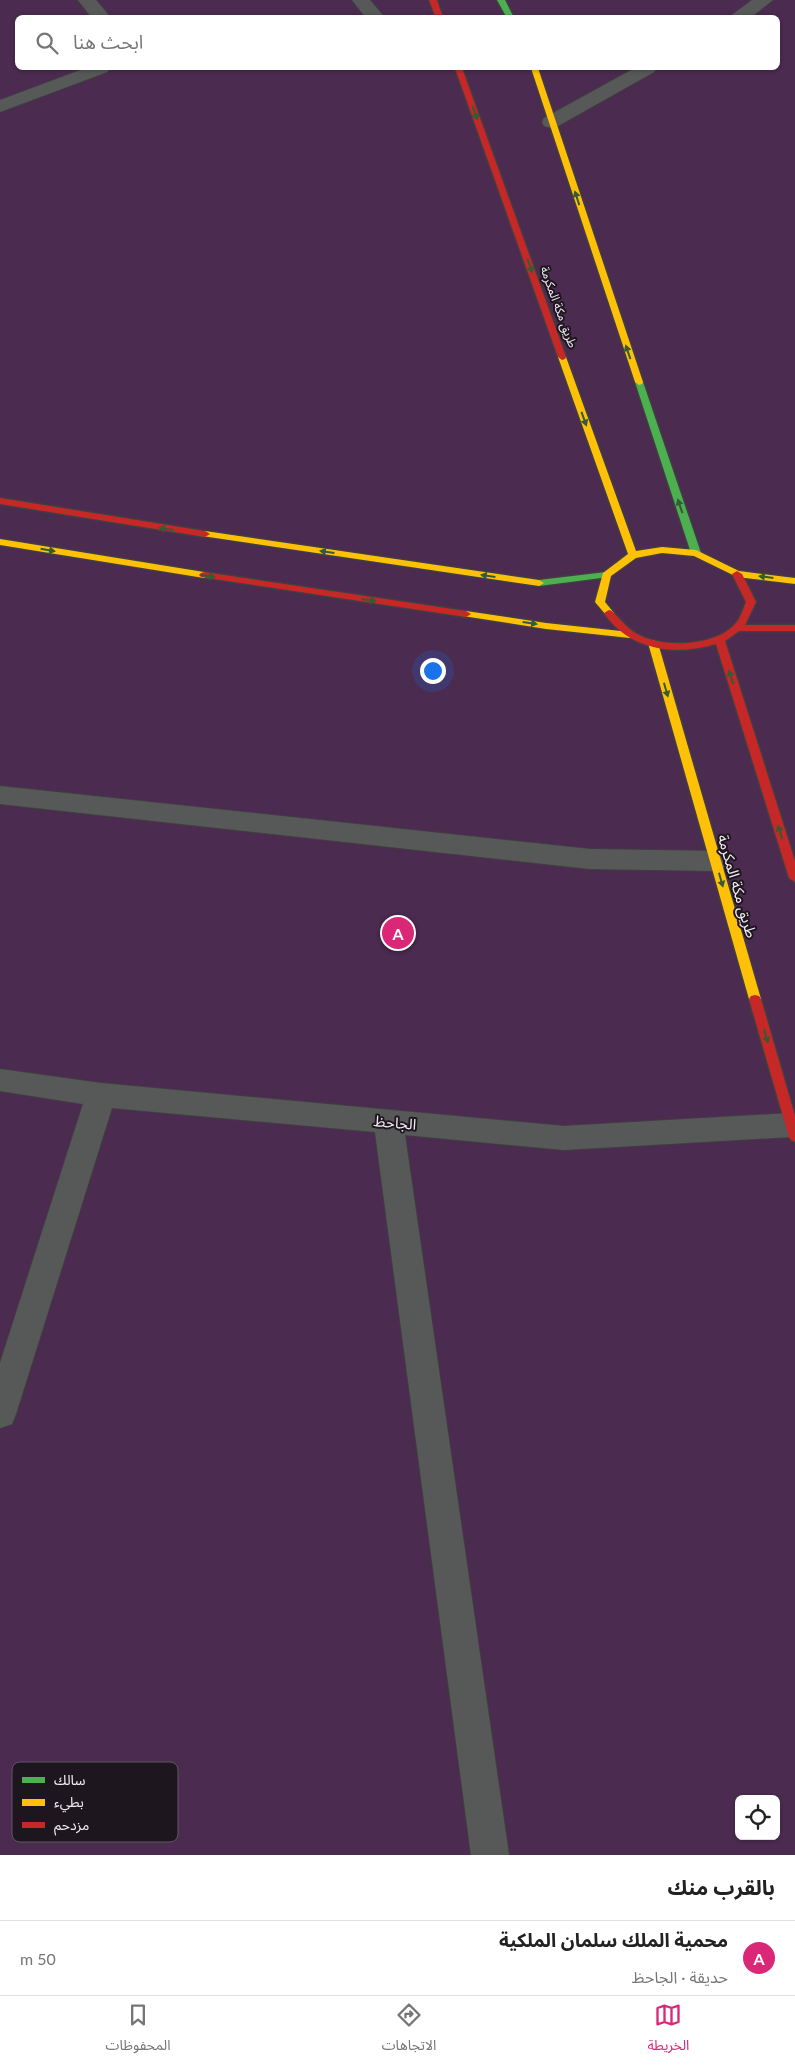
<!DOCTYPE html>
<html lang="ar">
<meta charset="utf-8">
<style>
:root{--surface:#fff;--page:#f2f2f2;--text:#222;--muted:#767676;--line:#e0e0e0;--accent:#db2777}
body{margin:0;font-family:Lato,"Noto Sans Arabic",sans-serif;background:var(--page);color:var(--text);direction:rtl}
.controls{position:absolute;right:15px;bottom:15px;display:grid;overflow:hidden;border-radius:8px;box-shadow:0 1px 4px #0004}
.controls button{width:45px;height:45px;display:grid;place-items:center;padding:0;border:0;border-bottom:1px solid var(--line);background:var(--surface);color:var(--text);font:25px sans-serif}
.you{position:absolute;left:432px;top:670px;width:18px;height:18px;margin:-12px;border:4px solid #fff;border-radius:50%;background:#1a73e8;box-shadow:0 0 0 8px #1a73e833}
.badge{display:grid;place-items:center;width:32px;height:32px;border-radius:50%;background:var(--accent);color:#fff;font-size:16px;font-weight:700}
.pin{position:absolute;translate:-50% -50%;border:2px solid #fff;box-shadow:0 1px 5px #0006}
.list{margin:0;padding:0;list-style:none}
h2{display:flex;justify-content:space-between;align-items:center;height:65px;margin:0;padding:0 20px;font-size:21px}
h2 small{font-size:16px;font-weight:400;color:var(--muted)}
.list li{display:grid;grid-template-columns:32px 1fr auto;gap:15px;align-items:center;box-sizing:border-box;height:75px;padding:0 20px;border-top:1px solid var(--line)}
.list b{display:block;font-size:19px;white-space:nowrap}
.list p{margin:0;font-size:16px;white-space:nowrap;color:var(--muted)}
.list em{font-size:16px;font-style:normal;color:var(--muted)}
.icon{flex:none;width:28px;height:28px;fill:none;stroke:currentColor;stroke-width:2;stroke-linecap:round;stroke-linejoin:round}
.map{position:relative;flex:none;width:795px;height:1855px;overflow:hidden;direction:ltr}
.search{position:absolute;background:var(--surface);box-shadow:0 1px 4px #0004;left:15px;right:15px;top:15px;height:55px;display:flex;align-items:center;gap:12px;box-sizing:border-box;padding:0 18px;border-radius:8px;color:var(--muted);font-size:19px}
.sheet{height:140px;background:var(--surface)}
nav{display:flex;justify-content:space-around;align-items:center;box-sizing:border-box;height:70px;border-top:1px solid var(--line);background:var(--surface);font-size:14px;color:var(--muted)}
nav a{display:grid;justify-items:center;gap:2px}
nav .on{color:var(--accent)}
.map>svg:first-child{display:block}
</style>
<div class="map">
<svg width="795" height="1855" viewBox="0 0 795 1855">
<rect width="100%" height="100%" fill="#262126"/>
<path fill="#4b2b50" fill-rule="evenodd" d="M 0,0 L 795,0 L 795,1855 L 0,1855 ZM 18,18 L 778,18 L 778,68 L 18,68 ZM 739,1799 L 776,1799 L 776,1836 L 739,1836 Z"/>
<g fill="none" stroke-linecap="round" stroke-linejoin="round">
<defs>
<g id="street">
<polygon points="78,0 96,0 111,18 92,18"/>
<polygon points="352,0 370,0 385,18 366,18"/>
<polygon points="752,0 773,0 750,18 728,18"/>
<polygon points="86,68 110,68 107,72 0,112 0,100"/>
<polygon points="635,68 657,68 654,72 558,126 551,128 544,126 542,122 544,118"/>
<polygon points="0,786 590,849 715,851 724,854 728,861 724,868 715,871 590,869 0,804"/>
<polygon points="0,1069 101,1083 564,1126 791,1113 795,1114 795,1136 791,1137 564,1150 405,1135 509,1855 471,1855 375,1132 112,1108 16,1414 12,1424 0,1428 0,1363 83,1104 0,1091"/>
</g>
<g id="fast">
<polygon points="497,0 505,0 514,18 507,18"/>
<polygon points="639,379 643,382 701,553 699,555 696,556 691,553 635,382"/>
<polygon points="606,572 609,573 611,575 609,577 539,586 534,583 539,580"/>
</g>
<g id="slow">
<polygon points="531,68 538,68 643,382 642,384 639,385 635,382"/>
<polygon points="562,354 566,357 636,551 662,547 696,550 739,571 795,578 795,584 737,577 694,556 662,553 636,558 611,576 605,602 614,613 609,616 606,615 595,602 603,573 628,554 558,357"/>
<polygon points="205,531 539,580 544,583 539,586 202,536 200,534"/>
<polygon points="0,539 204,572 209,575 204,578 0,545"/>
<polygon points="466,611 546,623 630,632 635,635 630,638 546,629 463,616 461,614 463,612"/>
<polygon points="653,640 658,643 761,999 759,1002 751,1002 749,999 648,643"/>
</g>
<g id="jam">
<polygon points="429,0 437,0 443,18 436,18"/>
<polygon points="455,68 462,68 566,357 565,359 562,360 558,357"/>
<polygon points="0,498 205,531 210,534 205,537 0,504"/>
<path d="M 737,571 L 742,574 L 756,602 L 745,625 L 795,625 L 795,631 L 739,631 L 725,641 L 795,861 L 795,882 L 789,878 L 716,644 C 675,656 630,651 604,613 L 609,610 L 612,611 C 621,620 629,631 641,636 C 667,648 717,646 736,623 C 741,617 743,609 746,602 L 732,574 Z"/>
<polygon points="204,572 466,611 471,614 466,617 201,577 199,575 201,573"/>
<polygon points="755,995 759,996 761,999 795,1116 795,1142 791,1140 789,1137 749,999 751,996"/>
</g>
</defs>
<use href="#street" stroke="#423e42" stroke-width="2"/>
<use href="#fast" stroke="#423e42" stroke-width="3"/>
<use href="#slow" stroke="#423e42" stroke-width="3"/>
<use href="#jam" stroke="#423e42" stroke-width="3"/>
<use href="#street" fill="#575959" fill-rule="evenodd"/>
<use href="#fast" fill="#4caf50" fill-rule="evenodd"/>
<use href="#slow" fill="#ffc107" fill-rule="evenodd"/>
<use href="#jam" fill="#c62828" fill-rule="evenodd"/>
</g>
<defs><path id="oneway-solid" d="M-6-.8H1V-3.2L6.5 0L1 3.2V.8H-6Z" transform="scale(1.25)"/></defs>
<g fill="#335b35">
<use href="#oneway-solid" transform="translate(475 113) rotate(70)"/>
<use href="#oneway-solid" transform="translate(577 198) rotate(-108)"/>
<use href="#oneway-solid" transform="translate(530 266) rotate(70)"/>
<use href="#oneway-solid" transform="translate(628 352) rotate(-109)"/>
<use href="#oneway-solid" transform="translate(584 419) rotate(70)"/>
<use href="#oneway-solid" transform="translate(680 506) rotate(-109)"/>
<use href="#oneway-solid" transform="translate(166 529) rotate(-172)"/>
<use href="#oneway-solid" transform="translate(48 550) rotate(10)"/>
<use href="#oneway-solid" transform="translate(327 552) rotate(-172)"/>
<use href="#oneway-solid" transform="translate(208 576) rotate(8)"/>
<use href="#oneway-solid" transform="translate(488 576) rotate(-172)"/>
<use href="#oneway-solid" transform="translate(766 577) rotate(-173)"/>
<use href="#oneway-solid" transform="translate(369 600) rotate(8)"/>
<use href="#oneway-solid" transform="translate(530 623) rotate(8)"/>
<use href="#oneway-solid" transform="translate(731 677) rotate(-108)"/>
<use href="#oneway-solid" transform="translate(666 690) rotate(74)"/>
<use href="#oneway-solid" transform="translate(780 832) rotate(-108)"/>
<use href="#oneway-solid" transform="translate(721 880) rotate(74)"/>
<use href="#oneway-solid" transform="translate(766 1036) rotate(74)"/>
</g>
<g text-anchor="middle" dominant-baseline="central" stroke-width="4" stroke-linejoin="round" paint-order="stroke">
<g font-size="12" fill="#f3edf3" stroke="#1e161f">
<text transform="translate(559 307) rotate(70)">طريق مكة المكرمة</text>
</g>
<g font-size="15" fill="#f3edf3" stroke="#1e161f">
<text transform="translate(738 886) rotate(74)">طريق مكة المكرمة</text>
<text transform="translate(395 1122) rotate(5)">الجاحظ</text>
</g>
</g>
<rect x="12" y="1762" width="166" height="80" rx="8" fill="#1e161f" stroke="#5e565f" stroke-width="1"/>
<rect x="22" y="1777" width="23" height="6" fill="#4caf50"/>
<rect x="22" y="1799" width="23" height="7" fill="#ffc107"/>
<rect x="22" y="1822" width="23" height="6" fill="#c62828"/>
<g font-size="14" fill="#f3edf3">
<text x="54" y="1785">سالك</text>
<text x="54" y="1807">بطيء</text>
<text x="54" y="1830">مزدحم</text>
</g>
</svg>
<div class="controls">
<button><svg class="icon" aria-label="locate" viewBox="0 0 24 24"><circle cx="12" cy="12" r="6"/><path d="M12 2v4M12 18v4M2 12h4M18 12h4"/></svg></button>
</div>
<div class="you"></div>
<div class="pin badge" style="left:398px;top:933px">A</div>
<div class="search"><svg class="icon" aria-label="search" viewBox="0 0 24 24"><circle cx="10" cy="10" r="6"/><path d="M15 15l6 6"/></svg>ابحث هنا</div>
</div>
<section class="sheet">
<h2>بالقرب منك<small></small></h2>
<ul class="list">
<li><span class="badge">A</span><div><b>محمية الملك سلمان الملكية</b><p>حديقة · الجاحظ</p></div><em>50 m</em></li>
</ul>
</section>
<nav>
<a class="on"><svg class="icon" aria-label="map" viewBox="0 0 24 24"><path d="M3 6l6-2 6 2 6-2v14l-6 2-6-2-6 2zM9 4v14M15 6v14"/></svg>الخريطة</a>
<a><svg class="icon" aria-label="directions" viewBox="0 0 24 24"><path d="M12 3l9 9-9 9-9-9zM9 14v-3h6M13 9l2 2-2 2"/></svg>الاتجاهات</a>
<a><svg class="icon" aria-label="saved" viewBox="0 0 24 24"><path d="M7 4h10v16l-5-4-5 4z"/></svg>المحفوظات</a>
</nav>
